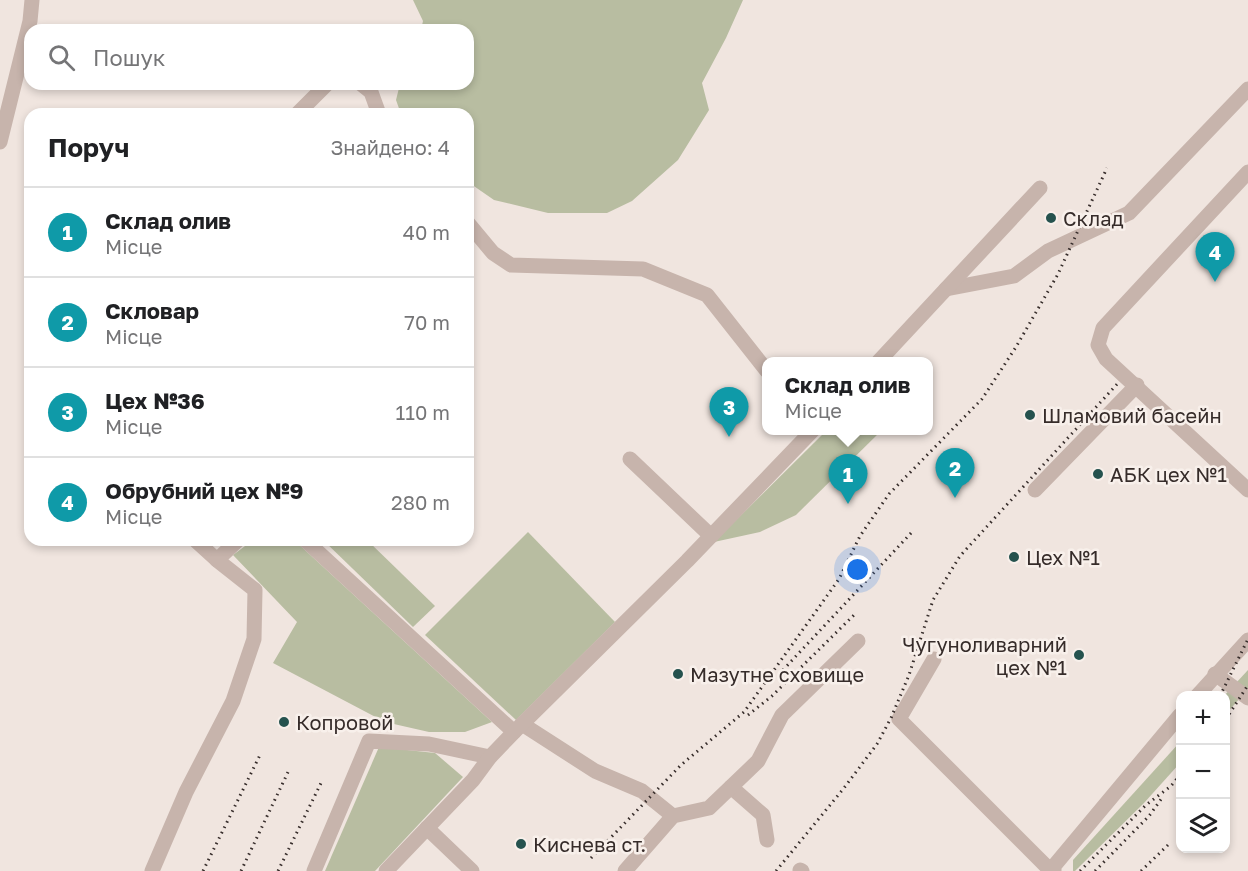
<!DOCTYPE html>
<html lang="uk">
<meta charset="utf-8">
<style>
:root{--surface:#fff;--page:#f6f6f6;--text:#202124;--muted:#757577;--line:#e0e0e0;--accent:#25524e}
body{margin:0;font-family:"Golos Text",sans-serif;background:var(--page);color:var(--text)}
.controls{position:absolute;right:18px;bottom:18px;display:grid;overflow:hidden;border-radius:12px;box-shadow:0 3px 9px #0003}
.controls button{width:54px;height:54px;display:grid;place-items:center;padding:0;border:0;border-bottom:2px solid var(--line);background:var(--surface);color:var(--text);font:30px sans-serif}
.you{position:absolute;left:858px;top:570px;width:21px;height:21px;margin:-15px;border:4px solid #fff;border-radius:50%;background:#1a73e8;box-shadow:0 0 0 9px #1a73e833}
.badge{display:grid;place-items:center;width:39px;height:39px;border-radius:50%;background:var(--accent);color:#fff;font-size:20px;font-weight:700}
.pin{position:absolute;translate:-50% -50px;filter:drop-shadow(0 2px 3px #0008)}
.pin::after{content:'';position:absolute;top:32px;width:21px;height:18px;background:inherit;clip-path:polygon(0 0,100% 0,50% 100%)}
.popup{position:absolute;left:762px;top:357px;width:171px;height:78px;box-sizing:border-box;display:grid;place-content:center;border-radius:12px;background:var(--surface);filter:drop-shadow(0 2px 4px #0005);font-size:20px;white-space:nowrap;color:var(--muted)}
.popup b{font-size:22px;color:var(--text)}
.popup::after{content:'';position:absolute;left:50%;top:100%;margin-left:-12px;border:12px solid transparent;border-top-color:var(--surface)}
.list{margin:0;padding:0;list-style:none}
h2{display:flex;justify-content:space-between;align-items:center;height:78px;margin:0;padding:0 24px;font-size:26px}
h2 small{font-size:20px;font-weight:400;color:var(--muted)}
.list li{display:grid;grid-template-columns:39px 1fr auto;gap:18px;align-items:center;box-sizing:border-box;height:90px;padding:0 24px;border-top:2px solid var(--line)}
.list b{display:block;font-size:22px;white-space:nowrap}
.list p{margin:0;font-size:20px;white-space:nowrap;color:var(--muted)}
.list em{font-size:20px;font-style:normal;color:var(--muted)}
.icon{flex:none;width:33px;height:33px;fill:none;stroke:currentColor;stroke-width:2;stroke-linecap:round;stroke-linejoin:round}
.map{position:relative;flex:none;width:1248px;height:871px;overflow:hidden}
.search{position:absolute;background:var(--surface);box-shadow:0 3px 9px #0003;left:24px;top:24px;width:450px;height:66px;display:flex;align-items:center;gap:15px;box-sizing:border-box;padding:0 21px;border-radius:18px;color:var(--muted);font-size:22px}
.panel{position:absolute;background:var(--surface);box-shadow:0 3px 9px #0003;left:24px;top:108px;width:450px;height:438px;border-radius:18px}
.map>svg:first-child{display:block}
</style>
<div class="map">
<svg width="1248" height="871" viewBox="0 0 1248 871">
<rect width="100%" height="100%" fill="#f0e5df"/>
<g fill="#b8bda1">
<polygon points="413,0 743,0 726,38 702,83 709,110 678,160 632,201 607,213 548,213 494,200 468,182 468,114 401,114 396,100 400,84 468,84 468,30 421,30 423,21"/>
<polygon points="826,431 881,431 796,515 760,532 714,542"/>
<polygon points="528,532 615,622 516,720 425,635"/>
<polygon points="253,540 294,540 492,722 465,732 429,732 385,722 273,663 297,622 233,555"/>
<polygon points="323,540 367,540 435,606 413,627"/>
<polygon points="1248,670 1248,689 1226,714 1224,696"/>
<polygon points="1180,742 1180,763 1144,803 1075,871 1073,871 1073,860"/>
<polygon points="379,747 435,753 463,777 375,871 325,871"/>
</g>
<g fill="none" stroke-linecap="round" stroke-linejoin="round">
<g stroke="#c7b4ac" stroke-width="15">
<polyline points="361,84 371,92 379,114"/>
<polyline points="297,114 327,84"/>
<polyline points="0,142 30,21 32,0"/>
<polyline points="1248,172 1103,328 1098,345 1106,359 1248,490"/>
<polyline points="468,223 493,253 511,265 643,269 707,295 767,371"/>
<polyline points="946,289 1014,276 1048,251 1129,213 1248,89"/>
<polyline points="878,362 1040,188"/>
<polyline points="630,459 711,536"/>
<polyline points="1035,490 1137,385"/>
<polyline points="195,540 217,560 238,540"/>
<polyline points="305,540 514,732"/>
<polyline points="934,659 899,719 1051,871"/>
<polyline points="1215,674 1248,698"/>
<polyline points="1197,696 1248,640"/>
<polyline points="522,724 595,771 642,791 673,816"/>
<polyline points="731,787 763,815 767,840"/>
<polyline points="427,828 472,871"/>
<polyline points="800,870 802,871"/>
<polyline points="152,871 186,792 233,701 254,639 255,590 217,560"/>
<polyline points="314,871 369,741 429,744 490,757"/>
<polyline points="386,871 473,780 490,757 514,732 687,561 813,430"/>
<polyline points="625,871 673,816 709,808 758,761 782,715 858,641"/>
<polyline points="1054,871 1054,866 1180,715"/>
</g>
<g stroke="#362c2a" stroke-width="3" stroke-dasharray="1.5 4.5" stroke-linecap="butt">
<polyline points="783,670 912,532"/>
<polyline points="1220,696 1248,639"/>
<polyline points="748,715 772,696 855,614"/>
<polyline points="1226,719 1248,685"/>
<polyline points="591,858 681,765 744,712 839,579 860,536 889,494 982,399 1016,347 1058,274 1107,168"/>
<polyline points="203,871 261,753"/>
<polyline points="241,871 289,770"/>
<polyline points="278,871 322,781"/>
<polyline points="776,871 844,788 877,744 891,718 909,675 933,600 960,556 1119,382"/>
<polyline points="1080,871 1146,805 1171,786 1180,775"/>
<polyline points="1095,871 1149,816 1162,798"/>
<polyline points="1141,871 1169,844"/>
</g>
</g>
<g fill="#25524e" stroke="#f8f0eb" stroke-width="2">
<circle cx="1051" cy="218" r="6"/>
<circle cx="1030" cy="415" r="6"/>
<circle cx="1098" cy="474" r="6"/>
<circle cx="1014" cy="557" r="6"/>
<circle cx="1079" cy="655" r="6"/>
<circle cx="678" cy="674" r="6"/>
<circle cx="284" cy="722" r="6"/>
<circle cx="521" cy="844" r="6"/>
</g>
<g text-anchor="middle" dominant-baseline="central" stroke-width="5" stroke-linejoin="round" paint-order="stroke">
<g font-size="20" fill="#362c2a" stroke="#f8f0eb" text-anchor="start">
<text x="1063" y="218">Склад</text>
<text x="1042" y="415">Шламовий басейн</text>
<text x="1110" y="474">АБК цех №1</text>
<text x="1026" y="557">Цех №1</text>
<text x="1067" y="644" text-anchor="end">Чугуноливарний<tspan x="1067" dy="23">цех №1</tspan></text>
<text x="690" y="674">Мазутне сховище</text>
<text x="296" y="722">Копровой</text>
<text x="533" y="844">Киснева ст.</text>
</g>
</g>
</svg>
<div class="controls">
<button>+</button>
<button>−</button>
<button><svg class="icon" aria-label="layers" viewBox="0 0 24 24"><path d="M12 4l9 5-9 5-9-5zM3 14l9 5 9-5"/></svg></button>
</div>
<div class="you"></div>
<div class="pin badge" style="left:848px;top:504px;background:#0f9aa8">1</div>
<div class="popup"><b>Склад олив</b>Місце</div>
<div class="pin badge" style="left:955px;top:498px;background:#0f9aa8">2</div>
<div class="pin badge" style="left:729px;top:437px;background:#0f9aa8">3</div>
<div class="pin badge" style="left:1215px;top:282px;background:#0f9aa8">4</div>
<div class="search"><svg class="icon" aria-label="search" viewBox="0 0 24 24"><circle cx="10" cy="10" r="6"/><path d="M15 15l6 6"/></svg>Пошук</div>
<section class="panel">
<h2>Поруч<small>Знайдено: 4</small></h2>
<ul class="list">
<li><span class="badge" style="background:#0f9aa8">1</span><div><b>Склад олив</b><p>Місце</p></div><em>40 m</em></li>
<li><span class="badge" style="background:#0f9aa8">2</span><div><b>Скловар</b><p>Місце</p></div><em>70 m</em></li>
<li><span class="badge" style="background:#0f9aa8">3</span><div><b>Цех №36</b><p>Місце</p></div><em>110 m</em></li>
<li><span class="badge" style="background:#0f9aa8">4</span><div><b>Обрубний цех №9</b><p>Місце</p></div><em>280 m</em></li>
</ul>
</section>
</div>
